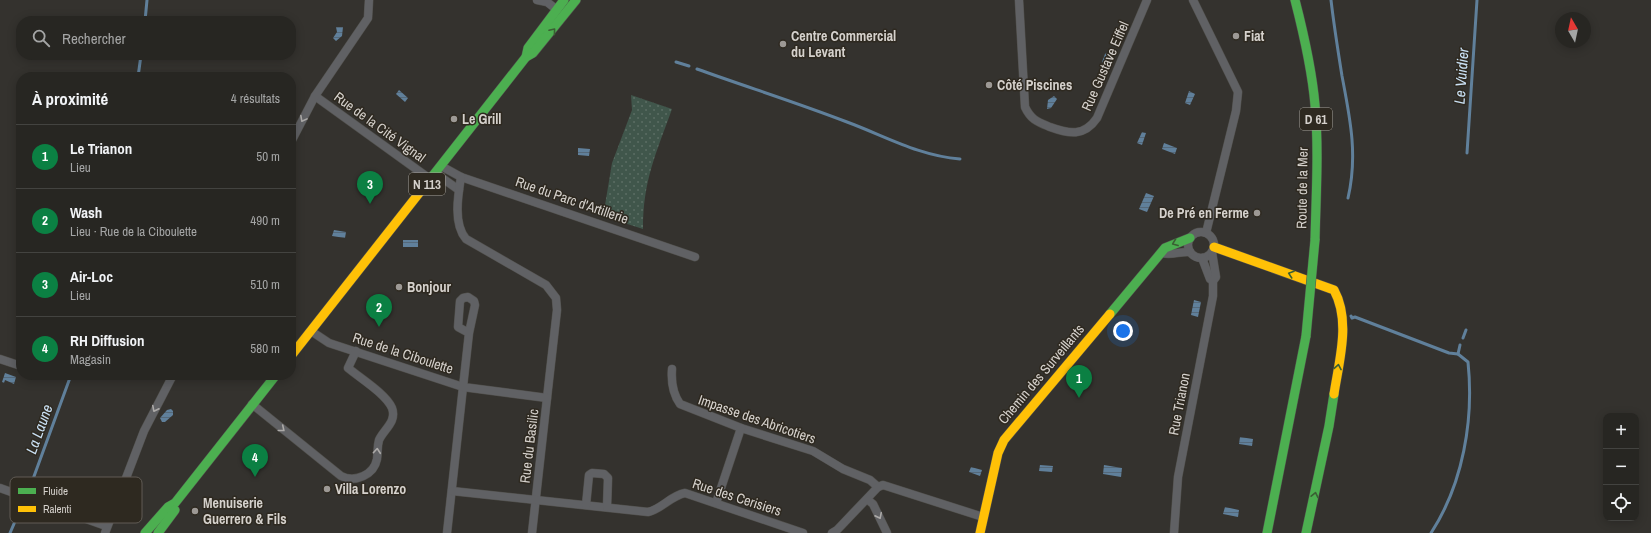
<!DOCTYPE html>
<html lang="fr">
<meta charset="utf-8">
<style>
:root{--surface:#272622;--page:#33322f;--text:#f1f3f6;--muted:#a4a5a5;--line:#434340;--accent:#0b8043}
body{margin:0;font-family:"Archivo Narrow",sans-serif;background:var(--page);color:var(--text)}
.controls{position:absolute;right:12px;bottom:12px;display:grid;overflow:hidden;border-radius:8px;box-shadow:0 2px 10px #0003}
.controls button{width:36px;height:36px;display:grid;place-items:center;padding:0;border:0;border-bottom:1px solid var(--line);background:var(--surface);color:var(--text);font:20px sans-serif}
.compass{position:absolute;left:1555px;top:12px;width:36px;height:36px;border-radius:50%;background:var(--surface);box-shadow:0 2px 10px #0003;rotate:351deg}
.you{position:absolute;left:1123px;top:331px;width:14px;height:14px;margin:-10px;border:3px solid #fff;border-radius:50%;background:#1a73e8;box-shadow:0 0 0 6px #1a73e833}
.badge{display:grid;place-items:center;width:26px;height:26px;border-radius:50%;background:var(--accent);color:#fff;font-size:13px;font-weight:700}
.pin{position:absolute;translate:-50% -33px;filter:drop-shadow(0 1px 2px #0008)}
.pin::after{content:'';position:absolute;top:21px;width:14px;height:12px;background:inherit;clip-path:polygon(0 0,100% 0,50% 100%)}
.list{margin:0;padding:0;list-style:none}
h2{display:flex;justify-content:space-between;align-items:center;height:52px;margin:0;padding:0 16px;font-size:17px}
h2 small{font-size:13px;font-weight:400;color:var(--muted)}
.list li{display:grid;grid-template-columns:26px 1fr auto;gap:12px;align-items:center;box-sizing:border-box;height:64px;padding:0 16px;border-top:1px solid var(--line)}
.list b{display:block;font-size:15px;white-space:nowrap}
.list p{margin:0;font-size:13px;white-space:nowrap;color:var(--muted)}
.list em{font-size:13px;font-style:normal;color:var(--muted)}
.icon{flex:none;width:22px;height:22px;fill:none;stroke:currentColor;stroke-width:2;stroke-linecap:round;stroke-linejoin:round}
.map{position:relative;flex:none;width:1651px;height:533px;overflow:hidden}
.search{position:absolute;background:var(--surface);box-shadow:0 2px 10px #0003;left:16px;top:16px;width:280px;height:44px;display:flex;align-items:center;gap:10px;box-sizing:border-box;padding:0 14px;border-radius:16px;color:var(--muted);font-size:15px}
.panel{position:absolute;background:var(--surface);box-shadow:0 2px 10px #0003;left:16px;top:72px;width:280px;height:308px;border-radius:16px}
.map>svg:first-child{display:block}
</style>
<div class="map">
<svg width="1651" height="533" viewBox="0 0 1651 533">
<defs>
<pattern id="grass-dots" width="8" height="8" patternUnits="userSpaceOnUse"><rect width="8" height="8" fill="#40564b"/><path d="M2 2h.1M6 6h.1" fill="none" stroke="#5b6d64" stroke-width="1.8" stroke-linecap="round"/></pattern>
<pattern id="water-rules" width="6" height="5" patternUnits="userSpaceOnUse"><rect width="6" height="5" fill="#60809b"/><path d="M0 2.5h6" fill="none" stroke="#55697a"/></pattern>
</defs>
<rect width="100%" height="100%" fill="#34322e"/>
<path fill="url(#grass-dots)" d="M 631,95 L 672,109 C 656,154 643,180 643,229 L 596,214 L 605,205 L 612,163 L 632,110 Z"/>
<g fill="url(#water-rules)">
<polygon points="336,27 343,27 342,36 336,41 333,38 337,32"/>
<polygon points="1108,52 1111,57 1111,63 1106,66 1102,62 1105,54"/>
<polygon points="399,90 408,98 405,102 396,94"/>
<polygon points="1189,91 1195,94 1190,105 1185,103"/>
<polygon points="1054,96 1057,99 1051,108 1047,109 1048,100"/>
<polygon points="1142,132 1146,133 1142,145 1137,143"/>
<polygon points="1164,143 1177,148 1175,154 1162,149"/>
<polygon points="578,148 590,149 589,156 578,155"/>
<polygon points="1146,193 1154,196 1147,212 1139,209"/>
<polygon points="334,230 346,232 345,238 332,236"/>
<rect x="403" y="240" width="15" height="7"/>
<polygon points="1194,300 1201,302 1198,317 1191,315"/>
<polygon points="5,373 16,377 14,384 5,380 4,383 2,382"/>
<polygon points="171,409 173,411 173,415 165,422 162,422 160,418 167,410"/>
<polygon points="1240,437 1253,439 1252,446 1239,444"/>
<polygon points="1040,465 1053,466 1052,472 1039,471"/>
<polygon points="1104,465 1122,468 1121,477 1103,474"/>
<polygon points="971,467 982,470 980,476 969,472"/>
<polygon points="1225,507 1239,510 1238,517 1223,514"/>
</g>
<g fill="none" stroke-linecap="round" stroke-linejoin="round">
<g stroke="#60809b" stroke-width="3">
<path d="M 1331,0 C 1334,26 1338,51 1342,76 C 1350,118 1358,155 1348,198"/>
<polyline points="145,21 147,0"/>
<polyline points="676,62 689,66"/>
<path d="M 697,69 C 747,87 798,103 847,122 C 885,136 919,156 960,159"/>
<polyline points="138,77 141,55"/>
<polyline points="1467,153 1477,0"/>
<path d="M 1351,316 L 1352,318 L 1355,317 L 1449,353 L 1458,354 L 1468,362 C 1474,420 1463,484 1431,533"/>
<polyline points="1463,338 1466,330"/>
<polyline points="1458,354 1460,345"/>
<polyline points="29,490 71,375"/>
<polyline points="10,533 23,503"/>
</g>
<defs>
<g id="street">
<polyline points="537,0 547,2 556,9"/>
<path d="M 1019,0 L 1025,107 C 1031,120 1038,122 1050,127 C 1069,134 1084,137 1097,118 L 1147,0"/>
<polyline points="1193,0 1238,92 1236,111 1206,233"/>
<polyline points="315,96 430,179"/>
<polyline points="291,142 315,96 368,18 369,0"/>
<polyline points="441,166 461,177 695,257"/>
<polyline points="435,173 459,190"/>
<path d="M 461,177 C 458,195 453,224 466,239 L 546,285 L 556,298 L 557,310 L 547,398"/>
<circle cx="1201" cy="245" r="13"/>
<path d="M 1162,253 C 1171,256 1181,251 1190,252"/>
<polyline points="1202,258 1210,279 1213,281"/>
<polyline points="311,331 329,343 463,387 447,533"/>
<polyline points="469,333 458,327 460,301 463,298 468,297 474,301 475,305 469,333 463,387 547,398 532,533"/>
<polyline points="0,359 21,366"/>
<path d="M 672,369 C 671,382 673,394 680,404 L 741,428 L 813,451 L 843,469 L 870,480 L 878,487"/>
<path d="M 252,404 L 341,476 C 355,483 374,475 377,459 C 378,452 377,447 379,440 C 384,429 397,422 392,408 C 386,394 360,378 348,368 L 356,351"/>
<polyline points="0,488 106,526"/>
<path d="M 452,491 L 648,512 C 662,509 670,496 685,493 L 803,533"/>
<polyline points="868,500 873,504 887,533"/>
<polyline points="716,503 741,428"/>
<polyline points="586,505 589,475 592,473 604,474 608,478 607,507"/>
<polyline points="105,533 144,431 173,375"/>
<polyline points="832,533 837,530 878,487 883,485 983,517"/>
<polyline points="1174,533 1178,477 1213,296 1213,281 1216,277 1212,252"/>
</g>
<g id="fast">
<path d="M 1295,0 C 1304,35 1312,70 1315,105 C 1319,150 1316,195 1315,240"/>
<polyline points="526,57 528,48 564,0"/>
<polyline points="420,192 526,57 533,53 576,0"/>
<polyline points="1110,314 1165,248 1190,238"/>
<polyline points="145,533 168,507 175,503 276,375"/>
<polyline points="158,533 175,510"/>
<polyline points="1267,533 1306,336"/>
<polyline points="1306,533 1329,426 1334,394"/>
</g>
<g id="slow">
<path d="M 1214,247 L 1334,290 C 1351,321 1339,361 1334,394"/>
<polyline points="291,356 420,192"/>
<polyline points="980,533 998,453 1004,440 1110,314"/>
</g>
</defs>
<use href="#street" stroke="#504f4b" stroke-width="9"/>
<use href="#fast" stroke="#504f4b" stroke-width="10"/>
<use href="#slow" stroke="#504f4b" stroke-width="10"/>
<use href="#street" stroke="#606164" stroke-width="8"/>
<use href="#fast" stroke="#4caf50" stroke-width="9"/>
<use href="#slow" stroke="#ffc107" stroke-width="9"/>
<defs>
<polyline id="fast-bridge" points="1306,336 1315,240"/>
</defs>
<use href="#fast-bridge" stroke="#504f4b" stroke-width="10" stroke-linecap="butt"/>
<use href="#fast-bridge" stroke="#4caf50" stroke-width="9"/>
</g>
<defs><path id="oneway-chevron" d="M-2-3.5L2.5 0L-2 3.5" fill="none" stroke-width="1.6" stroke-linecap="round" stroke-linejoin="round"/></defs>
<g stroke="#3a5f33">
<use href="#oneway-chevron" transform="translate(553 31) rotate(-50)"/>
<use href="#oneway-chevron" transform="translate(1175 243) rotate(159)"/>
<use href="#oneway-chevron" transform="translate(1291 274) rotate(-161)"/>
<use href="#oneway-chevron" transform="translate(1338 367) rotate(-80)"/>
<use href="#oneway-chevron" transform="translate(1315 495) rotate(-78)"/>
</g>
<g stroke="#acaaa8">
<use href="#oneway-chevron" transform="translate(303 119) rotate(118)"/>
<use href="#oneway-chevron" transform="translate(155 409) rotate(117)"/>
<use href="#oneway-chevron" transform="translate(282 429) rotate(39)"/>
<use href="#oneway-chevron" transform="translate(377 451) rotate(-85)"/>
<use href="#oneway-chevron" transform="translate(879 516) rotate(64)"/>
</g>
<g fill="#9d9995" stroke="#2e2920" stroke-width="1.5">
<circle cx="1236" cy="36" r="4"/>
<circle cx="783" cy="44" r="4"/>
<circle cx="989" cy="85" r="4"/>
<circle cx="454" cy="119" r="4"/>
<circle cx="1257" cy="213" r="4"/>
<circle cx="399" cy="287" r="4"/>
<circle cx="327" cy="489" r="4"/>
<circle cx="195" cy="511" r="4"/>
</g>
<g text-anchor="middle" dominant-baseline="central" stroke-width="3" stroke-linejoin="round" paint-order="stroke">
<g fill="#2e2920" stroke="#a39f98" stroke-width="1">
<rect x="1300" y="108" width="32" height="22" rx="3"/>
<rect x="409" y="173" width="36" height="22" rx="3"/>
</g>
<g font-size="13" font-weight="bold" fill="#d5d1cc">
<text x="1316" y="119">D 61</text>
<text x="427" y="184">N 113</text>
</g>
<g font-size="14" font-weight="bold" fill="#d5d1cc" stroke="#2e2920" text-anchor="start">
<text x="791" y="36">Centre Commercial<tspan x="791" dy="16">du Levant</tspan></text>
<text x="1244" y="36">Fiat</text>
<text x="997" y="85">Côté Piscines</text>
<text x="462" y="119">Le Grill</text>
<text x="1249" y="213" text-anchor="end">De Pré en Ferme</text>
<text x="407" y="287">Bonjour</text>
<text x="335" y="489">Villa Lorenzo</text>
<text x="203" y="503">Menuiserie<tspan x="203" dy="16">Guerrero &amp; Fils</tspan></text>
</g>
<g font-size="14" fill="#d5d1cc" stroke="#2e2920">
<text transform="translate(1105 66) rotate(-66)">Rue Gustave Eiffel</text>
<text transform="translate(380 127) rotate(36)">Rue de la Cité Vignal</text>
<text transform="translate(1302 188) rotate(-89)">Route de la Mer</text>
<text transform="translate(572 200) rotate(19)">Rue du Parc d'Artillerie</text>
<text transform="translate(403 353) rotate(18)">Rue de la Ciboulette</text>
<text transform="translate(1041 374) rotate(-50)">Chemin des Surveillants</text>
<text transform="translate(1179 404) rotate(-79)">Rue Trianon</text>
<text transform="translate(757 419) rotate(19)">Impasse des Abricotiers</text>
<text transform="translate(529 446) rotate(-83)">Rue du Basilic</text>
<text transform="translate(737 497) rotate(18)">Rue des Cerisiers</text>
</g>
<g font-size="15" font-style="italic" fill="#cbe2f6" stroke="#2e2920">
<text transform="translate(1461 76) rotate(-86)">Le Vuidier</text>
<text transform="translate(39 429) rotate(-70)">La Laune</text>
</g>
</g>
<rect x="10" y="477" width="132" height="46" rx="6" fill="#2e2920" stroke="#605b54" stroke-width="1"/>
<rect x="18" y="488" width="18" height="6" fill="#4caf50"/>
<rect x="18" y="506" width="18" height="6" fill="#ffc107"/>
<g font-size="11" fill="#d5d1cc">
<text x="43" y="495">Fluide</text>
<text x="43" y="513">Ralenti</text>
</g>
</svg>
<div class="controls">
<button>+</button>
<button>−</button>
<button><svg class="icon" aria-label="locate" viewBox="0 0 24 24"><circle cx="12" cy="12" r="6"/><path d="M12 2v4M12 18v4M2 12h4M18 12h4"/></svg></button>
</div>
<svg class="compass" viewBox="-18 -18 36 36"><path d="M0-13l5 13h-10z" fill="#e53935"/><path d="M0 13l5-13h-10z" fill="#a4a5a5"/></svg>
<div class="you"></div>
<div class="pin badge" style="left:1079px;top:398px">1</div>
<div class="pin badge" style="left:379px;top:327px">2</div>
<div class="pin badge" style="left:370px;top:204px">3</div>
<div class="pin badge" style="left:255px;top:477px">4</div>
<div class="search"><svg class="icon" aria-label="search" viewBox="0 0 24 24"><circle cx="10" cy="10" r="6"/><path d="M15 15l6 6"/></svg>Rechercher</div>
<section class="panel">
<h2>À proximité<small>4 résultats</small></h2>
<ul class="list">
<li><span class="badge">1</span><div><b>Le Trianon</b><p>Lieu</p></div><em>50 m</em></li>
<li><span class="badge">2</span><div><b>Wash</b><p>Lieu · Rue de la Ciboulette</p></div><em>490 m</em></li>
<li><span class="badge">3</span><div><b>Air-Loc</b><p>Lieu</p></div><em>510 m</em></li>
<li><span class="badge">4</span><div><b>RH Diffusion</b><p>Magasin</p></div><em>580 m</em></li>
</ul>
</section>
</div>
